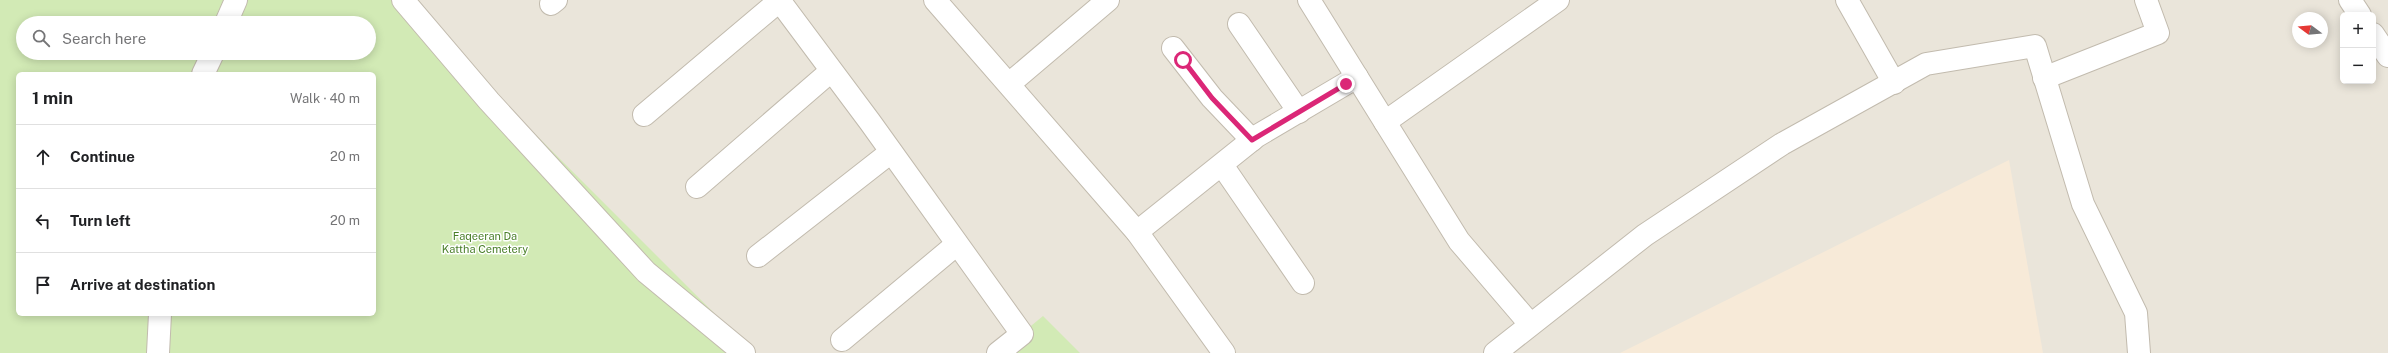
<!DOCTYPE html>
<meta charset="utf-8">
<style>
:root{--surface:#fff;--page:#f6f6f6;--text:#202124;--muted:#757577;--line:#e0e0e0}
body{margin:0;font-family:"Public Sans",sans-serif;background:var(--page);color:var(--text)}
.controls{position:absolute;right:12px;top:12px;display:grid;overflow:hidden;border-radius:6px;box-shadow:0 2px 10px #0003}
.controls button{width:36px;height:36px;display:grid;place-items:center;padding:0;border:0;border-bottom:1px solid var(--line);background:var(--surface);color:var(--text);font:20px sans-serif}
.compass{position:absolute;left:2292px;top:12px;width:36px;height:36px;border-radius:50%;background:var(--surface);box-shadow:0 2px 10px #0003;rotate:286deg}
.stop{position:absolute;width:12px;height:12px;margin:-9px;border:3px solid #db2777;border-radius:50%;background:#fff}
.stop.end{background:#db2777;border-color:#fff;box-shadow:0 1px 4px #0008}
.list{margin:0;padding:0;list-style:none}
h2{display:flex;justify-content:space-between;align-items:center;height:52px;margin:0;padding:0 16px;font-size:17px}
h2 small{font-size:13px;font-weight:400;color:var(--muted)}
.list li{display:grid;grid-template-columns:26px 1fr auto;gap:12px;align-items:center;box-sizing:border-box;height:64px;padding:0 16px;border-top:1px solid var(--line)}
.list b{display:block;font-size:15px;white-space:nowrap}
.list em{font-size:13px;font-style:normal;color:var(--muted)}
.icon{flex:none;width:22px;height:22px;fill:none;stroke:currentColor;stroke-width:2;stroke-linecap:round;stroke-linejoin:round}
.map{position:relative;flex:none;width:2388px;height:353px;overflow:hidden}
.search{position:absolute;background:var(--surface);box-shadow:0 2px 10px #0003;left:16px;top:16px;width:360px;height:44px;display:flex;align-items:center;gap:10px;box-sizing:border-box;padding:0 14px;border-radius:22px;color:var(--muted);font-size:15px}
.panel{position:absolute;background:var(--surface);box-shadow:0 2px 10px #0003;left:16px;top:72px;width:360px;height:244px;border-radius:6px}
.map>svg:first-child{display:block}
</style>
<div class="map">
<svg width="2388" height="353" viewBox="0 0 2388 353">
<rect width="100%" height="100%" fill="#f6f3ec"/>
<path fill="#eae5da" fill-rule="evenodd" d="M 0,0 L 2388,0 L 2388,353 L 0,353 ZM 2343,15 L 2373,15 L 2373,81 L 2343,81 ZM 2298,18 L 2322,18 L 2322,42 L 2298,42 ZM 23,23 L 369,23 L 369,53 L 23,53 ZM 18,74 L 374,74 L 374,314 L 18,314 Z"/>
<polygon fill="#f7ead8" points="2009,160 2043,353 1620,353"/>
<g fill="#d2eab5" fill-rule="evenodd">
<path d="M 0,0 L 401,0 L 754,353 L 0,353 ZM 23,23 L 369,23 L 369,53 L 23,53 ZM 18,74 L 374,74 L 374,314 L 18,314 Z"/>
<polygon points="1043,316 1080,353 998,353"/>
</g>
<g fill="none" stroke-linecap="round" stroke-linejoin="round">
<defs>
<g id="minor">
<polyline points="403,0 489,101 646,272 744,353"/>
<polyline points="779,0 870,122 1022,334 998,353"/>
<polyline points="935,0 1137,232 1224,353"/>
<polyline points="1309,0 1459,241 1530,324"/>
<polyline points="1847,0 1894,83"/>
<polyline points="2350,0 2360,15"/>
<polyline points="551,4 556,0"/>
<polyline points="226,23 236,0"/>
<polyline points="1239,24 1299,112"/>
<polyline points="2373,34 2388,56"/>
<polyline points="1173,48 1212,98 1252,140"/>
<polyline points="203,74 213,53"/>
<polyline points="2044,78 2158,33 2146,0"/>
<polyline points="1009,84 1108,0"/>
<polyline points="644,115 779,1"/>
<polyline points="1385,122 1558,0"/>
<polyline points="1222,165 1303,283"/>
<polyline points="697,187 831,71"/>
<polyline points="1137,232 1257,136 1357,77"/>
<polyline points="758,256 891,152"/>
<polyline points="842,340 957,244"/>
<polyline points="158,353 160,314"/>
<polyline points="1495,353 1645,235 1782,144 1926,64 2035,46 2083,204 2136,313 2139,353"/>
</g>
</defs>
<use href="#minor" stroke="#c2bbae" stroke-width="24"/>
<use href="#minor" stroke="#fff" stroke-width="22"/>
</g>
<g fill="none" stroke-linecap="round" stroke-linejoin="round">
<polyline stroke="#db2777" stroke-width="5" points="1183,60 1212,98 1252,140 1346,84"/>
</g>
<g text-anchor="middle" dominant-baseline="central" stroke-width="3" stroke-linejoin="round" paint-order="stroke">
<g font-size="11" fill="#4a7f2a" stroke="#fff">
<text x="485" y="236">Faqeeran Da<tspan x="485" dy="13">Kattha Cemetery</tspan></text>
</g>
</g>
</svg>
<div class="controls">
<button>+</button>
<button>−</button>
</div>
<svg class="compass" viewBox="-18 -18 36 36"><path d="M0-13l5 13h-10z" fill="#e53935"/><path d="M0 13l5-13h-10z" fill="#757577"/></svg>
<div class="stop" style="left:1183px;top:60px"></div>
<div class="stop end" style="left:1346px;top:84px"></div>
<div class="search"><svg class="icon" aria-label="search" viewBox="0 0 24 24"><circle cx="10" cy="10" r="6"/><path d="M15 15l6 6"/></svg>Search here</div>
<section class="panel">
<h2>1 min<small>Walk · 40 m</small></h2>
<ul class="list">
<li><svg class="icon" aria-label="ahead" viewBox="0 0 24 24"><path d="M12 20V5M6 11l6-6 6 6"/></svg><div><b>Continue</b></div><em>20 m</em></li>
<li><svg class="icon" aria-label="left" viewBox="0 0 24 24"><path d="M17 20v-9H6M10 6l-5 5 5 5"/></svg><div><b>Turn left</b></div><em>20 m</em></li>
<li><svg class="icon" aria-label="arrive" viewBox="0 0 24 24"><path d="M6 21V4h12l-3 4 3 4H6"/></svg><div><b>Arrive at destination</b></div></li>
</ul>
</section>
</div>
